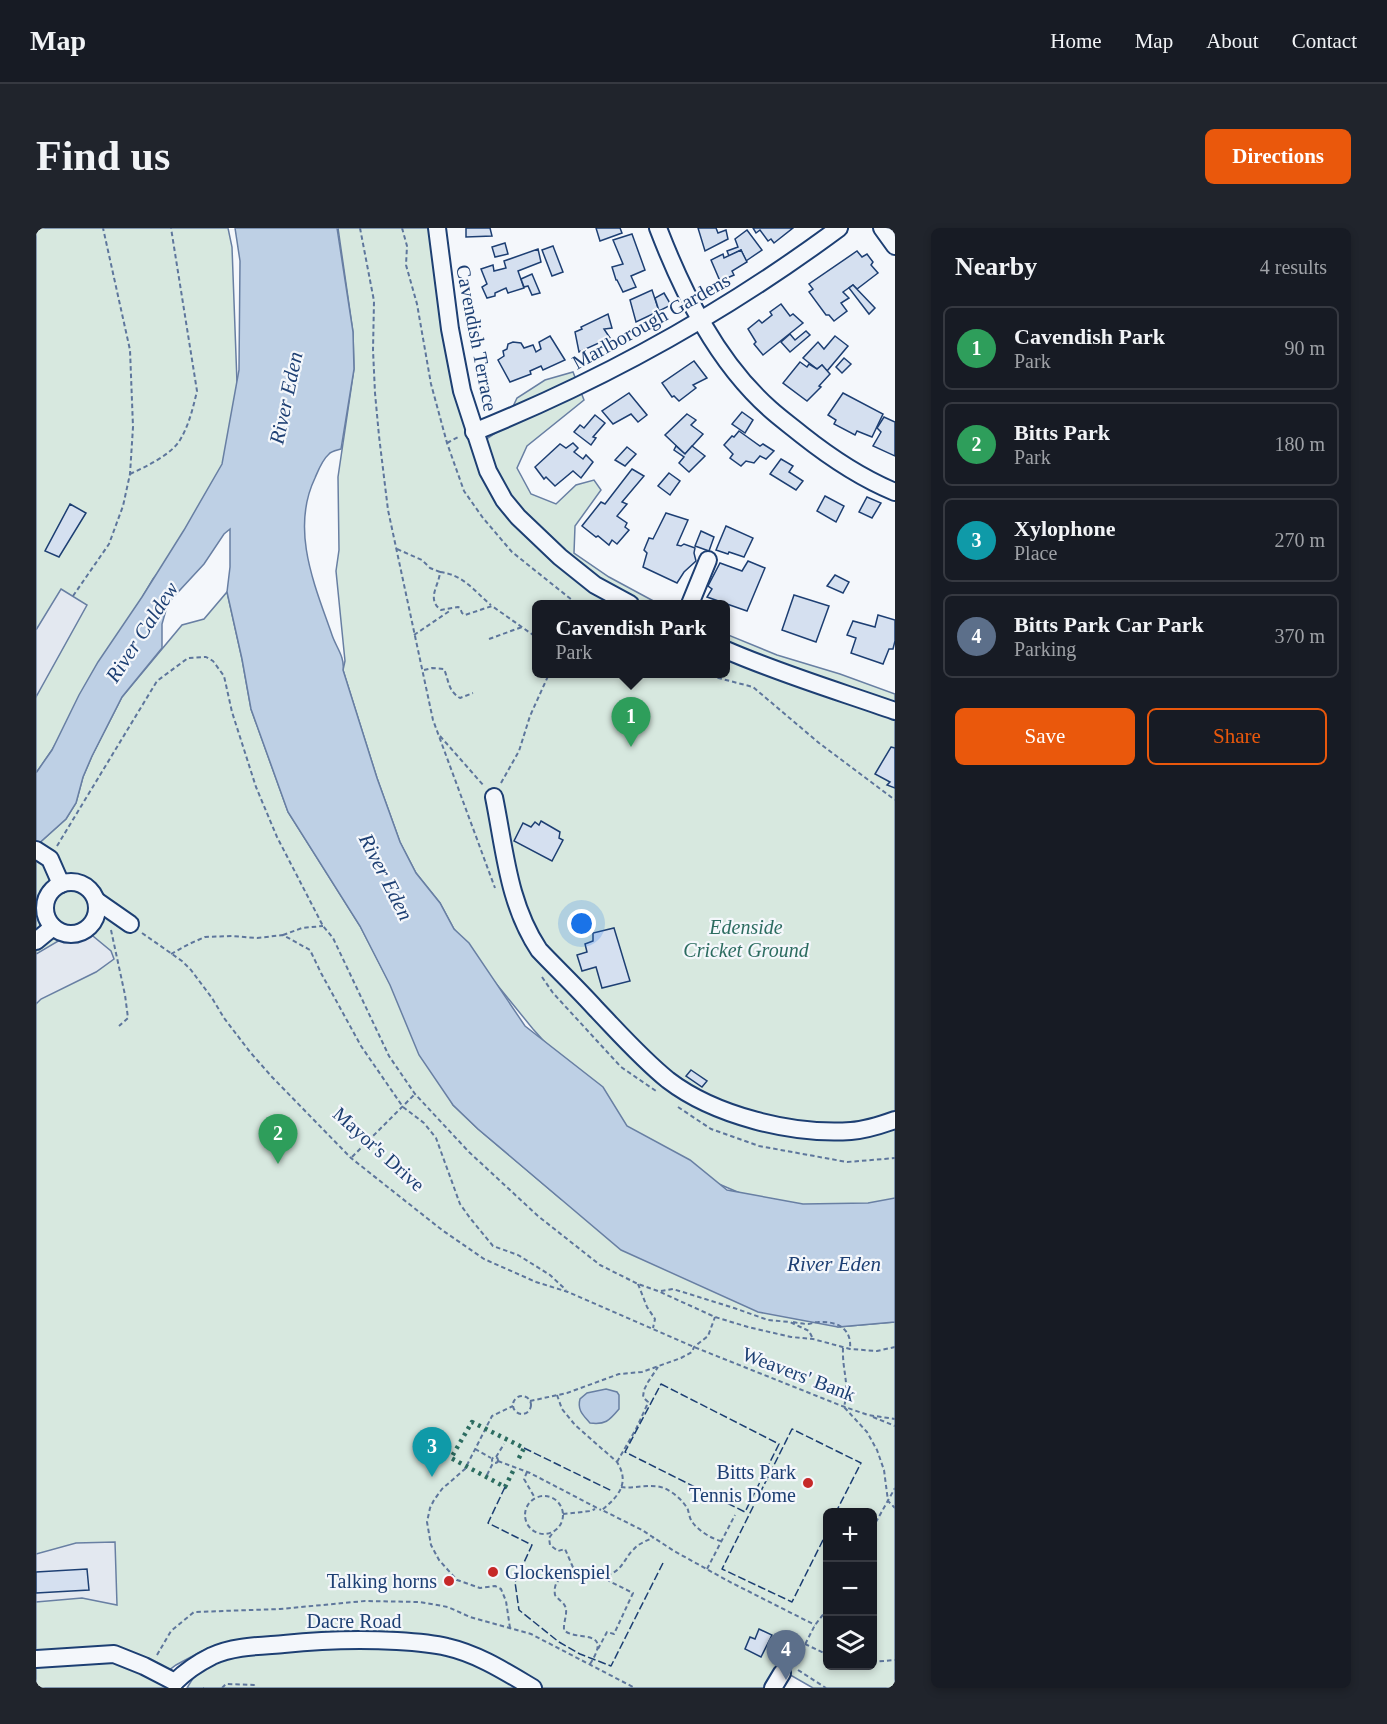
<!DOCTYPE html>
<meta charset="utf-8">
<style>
:root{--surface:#171b24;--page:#20242c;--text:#f1f3f6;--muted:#9ea1a6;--line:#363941;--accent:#ea580c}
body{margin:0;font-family:"Times New Roman",serif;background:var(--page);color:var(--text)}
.controls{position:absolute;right:18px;bottom:18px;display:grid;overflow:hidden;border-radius:9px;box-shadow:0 3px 9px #0003}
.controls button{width:54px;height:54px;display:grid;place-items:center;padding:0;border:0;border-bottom:2px solid var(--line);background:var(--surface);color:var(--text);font:30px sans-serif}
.you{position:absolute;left:546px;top:696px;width:21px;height:21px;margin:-15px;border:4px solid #fff;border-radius:50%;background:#1a73e8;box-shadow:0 0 0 9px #1a73e833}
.badge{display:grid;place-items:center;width:39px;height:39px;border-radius:50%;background:var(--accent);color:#fff;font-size:20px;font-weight:700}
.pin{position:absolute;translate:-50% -50px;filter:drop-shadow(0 2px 3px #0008)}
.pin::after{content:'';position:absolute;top:32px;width:21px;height:18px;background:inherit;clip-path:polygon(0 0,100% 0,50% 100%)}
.popup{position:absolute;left:496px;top:372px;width:198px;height:78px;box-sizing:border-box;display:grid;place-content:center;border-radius:9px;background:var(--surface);filter:drop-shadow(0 2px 4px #0005);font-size:20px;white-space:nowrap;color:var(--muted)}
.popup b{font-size:22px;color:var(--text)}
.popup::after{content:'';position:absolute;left:50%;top:100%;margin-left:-12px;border:12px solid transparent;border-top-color:var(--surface)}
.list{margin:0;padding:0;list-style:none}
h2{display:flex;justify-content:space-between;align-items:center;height:78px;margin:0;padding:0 24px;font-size:26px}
h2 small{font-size:20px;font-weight:400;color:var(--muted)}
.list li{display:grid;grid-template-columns:39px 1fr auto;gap:18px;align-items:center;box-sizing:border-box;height:84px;margin:0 12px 12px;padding:0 12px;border:2px solid var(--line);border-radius:9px}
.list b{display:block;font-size:22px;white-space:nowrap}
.list p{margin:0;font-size:20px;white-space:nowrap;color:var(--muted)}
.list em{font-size:20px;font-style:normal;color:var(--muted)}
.actions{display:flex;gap:12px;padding:18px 24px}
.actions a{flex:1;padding:14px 0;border:2px solid var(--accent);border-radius:9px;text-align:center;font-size:21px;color:var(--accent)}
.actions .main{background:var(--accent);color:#fff}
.icon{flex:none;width:33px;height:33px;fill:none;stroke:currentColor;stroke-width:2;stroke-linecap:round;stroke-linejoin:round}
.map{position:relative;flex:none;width:859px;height:1460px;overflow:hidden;border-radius:9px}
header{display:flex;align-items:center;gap:36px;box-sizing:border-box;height:84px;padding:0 30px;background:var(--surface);border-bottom:2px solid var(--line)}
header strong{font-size:28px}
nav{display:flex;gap:33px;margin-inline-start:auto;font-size:21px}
.intro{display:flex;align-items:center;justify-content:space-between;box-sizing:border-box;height:144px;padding:0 36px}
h1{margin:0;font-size:42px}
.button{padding:15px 27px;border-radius:9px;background:var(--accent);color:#fff;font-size:21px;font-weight:700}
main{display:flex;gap:36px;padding:0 36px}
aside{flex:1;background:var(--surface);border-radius:9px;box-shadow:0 3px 9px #0003}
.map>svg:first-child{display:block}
</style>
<header>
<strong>Map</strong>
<nav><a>Home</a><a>Map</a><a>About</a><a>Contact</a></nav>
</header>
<div class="intro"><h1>Find us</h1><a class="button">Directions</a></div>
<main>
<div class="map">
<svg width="859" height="1460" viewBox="0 0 859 1460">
<rect width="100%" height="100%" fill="#f4f7fb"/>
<g fill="#d7e8df" stroke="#687fa3" stroke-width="1.5" fill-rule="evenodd">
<polygon points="0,0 192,0 196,19 202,182 185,265 117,351 16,522 0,545"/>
<polygon points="302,0 400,0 443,216 467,200 481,170 509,152 537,144 548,172 491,218 481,240 495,266 520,276 540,257 558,252 565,262 539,298 538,325 573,349 623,376 500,376 500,446 690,446 690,406 741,427 804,446 859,466 859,975 783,985 725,974 650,942 601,909 541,850 497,801 440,731 418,701 404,675 380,645 364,614 341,550 307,442 309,433 300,343 303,322 302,249 318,141 317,104"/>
<path d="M 191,364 L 206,431 L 215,481 L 252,584 L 324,698 L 417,877 L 442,901 L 525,971 L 802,1099 L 859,1094 L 859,1460 L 777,1460 L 744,1441 L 731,1460 L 506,1460 L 462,1434 L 425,1417 L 208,1414 L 166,1423 L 140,1437 L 128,1446 L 135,1460 L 0,1460 L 0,618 L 30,591 L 40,575 L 47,549 L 56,528 L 86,469 L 146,397 L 168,391 ZM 792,1284 L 836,1284 L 836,1438 L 792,1438 Z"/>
<polygon points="286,1417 378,1419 435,1433 485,1460 151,1460 159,1447 175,1434 194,1427"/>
</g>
<g fill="#e3e8f0" stroke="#687fa3" stroke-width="1.5">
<polygon points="25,361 51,377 0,469 0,402"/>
<polygon points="46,699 75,723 78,731 60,744 5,771 0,776 0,726"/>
<polygon points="79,1314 81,1377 46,1370 0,1374 0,1326 40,1315"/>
</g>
<g fill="#bed0e5" stroke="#687fa3" stroke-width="1.5">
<path d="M 199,0 L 301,0 L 317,104 L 318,141 L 305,221 C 302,222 295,223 293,226 C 286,232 282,243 279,250 C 254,302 279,358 296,407 C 300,419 309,429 307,442 L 341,550 L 364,614 L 380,645 L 404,675 L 418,701 L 433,715 L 489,798 L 567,859 L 591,898 L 654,932 L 691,962 L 767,976 L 832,975 L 859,970 L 859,1094 L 802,1099 L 722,1084 L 585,1022 L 442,901 L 417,877 L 383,827 L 354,757 L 324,698 L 252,584 L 215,481 L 206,431 L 191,364 L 194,339 L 194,301 L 188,306 L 168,336 L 132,375 L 126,396 L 126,420 L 86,469 L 56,528 L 47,549 L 40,575 L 30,591 L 0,618 L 0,545 L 16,522 L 43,467 L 62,434 L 106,369 L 148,302 L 186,236 L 203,142 L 204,33 Z"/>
<path d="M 570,1161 L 581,1164 L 583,1167 L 583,1181 C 573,1193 569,1197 554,1195 C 547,1187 541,1182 544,1171 L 551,1165 Z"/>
</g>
<g fill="#d5e0f0" stroke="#1d3f73" stroke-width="1.5">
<polygon points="430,0 454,0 456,8 430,9"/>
<polygon points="560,0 584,0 586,5 564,13"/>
<polygon points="662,0 680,0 682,5 690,2 692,11 669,23"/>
<polygon points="717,0 757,0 738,15 735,11 732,13 724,2 720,5"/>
<polygon points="711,2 726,22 710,33 705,22 693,28 691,23 702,19 699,11"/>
<polygon points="596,6 609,42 595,48 600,59 587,64 581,52 580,52 576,39 587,36 577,12"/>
<polygon points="469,15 472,26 459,29 456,19"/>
<polygon points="517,18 527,44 516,48 506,22"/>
<polygon points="502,21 505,34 482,43 488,60 472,65 470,60 459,65 459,68 451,70 446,59 451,56 445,41 457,37 458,43 470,40 468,33"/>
<polygon points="705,22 711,34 696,43 698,47 684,53 675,32 687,26 688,30"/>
<polygon points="821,23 826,29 831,26 837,34 835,37 842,45 821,61 817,57 807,64 813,70 805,75 811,83 798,93 793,87 790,87 773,64 777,61 773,56"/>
<polygon points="496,46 504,65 496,67 492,58 488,59 485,51"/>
<polygon points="817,57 839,80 833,86 813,60"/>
<polygon points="616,62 623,83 600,94 594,72"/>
<polygon points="628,65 635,77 623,83 619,70"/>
<polygon points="745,76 754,88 757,86 767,95 727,127 718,116 720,114 712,101 723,92 726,95 736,87 734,84"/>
<polygon points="572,86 576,100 568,101 574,110 543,124 539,104 546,101 545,99"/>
<polygon points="770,103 774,107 754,124 745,114 754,106 759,112"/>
<polygon points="514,108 529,132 507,142 505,138 494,143 495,146 474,154 462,132 468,128 467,123 471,121 472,116 477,114 485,115 488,120 497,117 500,124 505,121 503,114"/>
<polygon points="799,108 812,118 791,143 786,137 781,141 767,130 782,114 788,121"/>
<polygon points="808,130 815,136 806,145 800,139"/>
<polygon points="658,133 671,150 657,157 660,160 643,173 638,168 636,169 626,155"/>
<polygon points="764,134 771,139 773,136 781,141 786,137 794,146 783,158 785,159 771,173 747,155"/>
<polygon points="593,165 611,187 602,194 595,186 577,196 566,183"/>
<polygon points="807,165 847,186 836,209 821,203 819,207 798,196 800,192 792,187"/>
<polygon points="706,184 717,192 709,205 696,196"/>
<polygon points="651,186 660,192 655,197 667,206 649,226 629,207"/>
<polygon points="559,187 569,195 557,209 560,210 555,217 538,204 544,197 548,200"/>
<polygon points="848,189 859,194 859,228 837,218 845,204 841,200"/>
<polygon points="703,203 724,218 727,216 738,223 730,231 724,228 718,235 710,233 705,238 694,230 697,226 688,217 696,208 698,209"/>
<polygon points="537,215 542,220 538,224 547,231 550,227 557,234 545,250 537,243 519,258 510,249 508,251 499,239 524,216 530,220"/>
<polygon points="640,218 649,226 656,218 669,228 653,244 643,235 648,229 638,222"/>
<polygon points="591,219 600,226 589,238 579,232"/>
<polygon points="745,231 757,238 753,244 767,253 760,262 734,246"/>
<polygon points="596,241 608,248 586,274 591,276 581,288 591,295 589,299 593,302 581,316 576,312 573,317 562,308 560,309 546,298 565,274 569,276"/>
<polygon points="633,245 644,253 634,267 622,258"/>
<polygon points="789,268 808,278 800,294 781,283"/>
<polygon points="831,269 845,275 836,290 823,284"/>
<polygon points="34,276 50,285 23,329 9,323"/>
<polygon points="630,285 652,292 641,317 645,318 648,316 659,320 658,325 660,333 648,344 641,355 607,339 611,325 608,322 613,310 617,311"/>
<polygon points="690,298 717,310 708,329 693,324 692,326 680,322"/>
<polygon points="665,303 678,309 673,323 659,318"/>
<polygon points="712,333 729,340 711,383 671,369 676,361 672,358 684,335 706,343"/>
<polygon points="799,347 813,354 807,365 791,358"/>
<polygon points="758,367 793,378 780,414 746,402"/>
<polygon points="842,387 859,392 859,413 857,421 853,421 847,436 815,425 820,410 811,407 817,393 839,399"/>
<polygon points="855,519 859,520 859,560 851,557 854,554 839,546"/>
<polygon points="505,593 524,604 523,610 527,612 516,633 478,613 487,595 495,599 499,594 503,597"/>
<polygon points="578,700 594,753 566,760 560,739 546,743 541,727 551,724 549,716 557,713 557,705"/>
<polygon points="655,842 671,853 666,859 650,848"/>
<polygon points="51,1341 53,1362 0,1365 0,1344"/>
<polygon points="723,1401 736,1407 725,1429 709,1421 714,1409 719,1411"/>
</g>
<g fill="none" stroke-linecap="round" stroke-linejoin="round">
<defs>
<g id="minor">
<polyline points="401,0 414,101 426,163 452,243 468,272 482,289 524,329 559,357 594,376"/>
<path d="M 622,0 C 647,65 681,134 734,181 C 744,190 755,198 766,207 C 795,230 825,250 859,264"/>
<polyline points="846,0 859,18"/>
<path d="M 438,204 C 567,152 691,83 803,0"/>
<polyline points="654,376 672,332"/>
<path d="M 690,422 C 745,446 802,463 859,483"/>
<path d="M 458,569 C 469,623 472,675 503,722 C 522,742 542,761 560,781 C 584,806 606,831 632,852 C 679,888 757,907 815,903 C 830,902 845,897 859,892"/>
<polyline points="0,622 14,631 25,656"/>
<circle cx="35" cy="680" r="26"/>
<polyline points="61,673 94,696"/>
<polyline points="0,713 17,699"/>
<polyline points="0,1431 78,1426 108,1438 139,1454"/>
<path d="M 139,1454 C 150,1443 162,1435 176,1428 C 198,1418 224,1418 248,1416 C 286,1412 323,1411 361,1413 C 378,1414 395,1415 411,1419 C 442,1426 470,1444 497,1460"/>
<polyline points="737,1460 746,1445"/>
</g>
</defs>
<use href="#minor" stroke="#1d3f73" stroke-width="20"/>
<g stroke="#5e769c" stroke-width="2" stroke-dasharray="4.5 3" stroke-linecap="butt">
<polyline points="324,0 338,73 337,122 339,165 343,208 352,282 397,492 459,660"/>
<polyline points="366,0 371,18 370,37 381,76 395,156 411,215 428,263 447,290 476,324 541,376"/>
<polyline points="411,215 424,208"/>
<path d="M 94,246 C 109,239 135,227 144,212 C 153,197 157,180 161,163 L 135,0"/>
<path d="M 361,321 L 386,332 L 394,340 L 404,344 C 403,358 390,371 405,382 L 422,379 L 424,380 L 426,385 L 429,387 L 456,378 L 500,409"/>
<path d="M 404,344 C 428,347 438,363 455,377"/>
<polyline points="37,368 73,316 87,278 94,246 97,199 94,122 67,0"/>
<polyline points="378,407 415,382"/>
<polyline points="453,411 486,399"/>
<path d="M 388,442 L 396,440 L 408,441 C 413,453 412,463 424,470 L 437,465"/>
<polyline points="667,446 717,459 783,515 859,572"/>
<polyline points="404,508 448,558"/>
<polyline points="465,555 483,523 494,488 513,446"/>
<polyline points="21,618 121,453 152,430 170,429 177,433 188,448 196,484 220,559 241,609 287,698 297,710 353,828 379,866 433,924 502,988 564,1037 602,1056 622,1063 679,1089 712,1099 755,1109 777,1111 814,1121 841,1123 859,1119"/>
<polyline points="75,702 89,767 92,790 83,798"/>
<polyline points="106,705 146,733 155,742 176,770 188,790 214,824 236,849 315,930 406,1002 448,1031 500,1054 532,1064 658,1119 806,1178 832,1187 859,1191"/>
<polyline points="247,707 266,700 287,698"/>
<polyline points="135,726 153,716 169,709 196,708 221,710 247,707 274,722 285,745 325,818 367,879 388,895 400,910 424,976 434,990 457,1018 482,1027 514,1047 530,1062"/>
<polyline points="506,749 517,765 585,839 620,863"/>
<polyline points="642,879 675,901 723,918 811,934 859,930"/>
<polyline points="316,929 379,866"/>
<polyline points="602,1056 611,1079 619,1091 617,1100"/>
<polyline points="625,1063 637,1061 698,1080 732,1092 754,1094 773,1103 777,1111"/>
<path d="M 757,1094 C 762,1095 767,1096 772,1096 C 775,1096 778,1094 782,1094 C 801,1093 816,1100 814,1121"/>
<path d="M 807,1120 C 806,1143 814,1155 808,1179 L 831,1204 L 841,1222 L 848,1242 L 852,1273 L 859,1280"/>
<path d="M 521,1167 L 526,1181 L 539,1197 L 581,1234 C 594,1255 583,1268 566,1282 L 606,1302 L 638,1323 L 694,1354 L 779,1397"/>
<circle cx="486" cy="1177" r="9"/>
<polyline points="494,1173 531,1165 583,1146 606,1144 645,1130 656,1124 658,1119 672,1108 679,1089"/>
<polyline points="837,1189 859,1198"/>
<polyline points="439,1221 455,1230"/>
<circle cx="459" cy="1232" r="3"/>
<polyline points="460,1229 468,1216"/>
<polyline points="462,1233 494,1245 565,1282"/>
<polyline points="581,1234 600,1201 611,1177 612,1174 607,1169 608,1162 612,1154 622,1139"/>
<polyline points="491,1244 488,1251 499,1270"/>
<polyline points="451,1247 457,1235"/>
<path d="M 585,1259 C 599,1261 614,1255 628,1260 C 637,1264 648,1273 652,1282 C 653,1286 654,1292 657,1295 C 663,1303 676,1311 685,1313"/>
<circle cx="508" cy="1287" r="19"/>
<polyline points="527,1286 555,1283 559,1281"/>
<polyline points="836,1301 859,1260"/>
<polyline points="516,1306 513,1310 514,1317 522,1323 529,1321 539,1344"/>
<polyline points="671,1341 699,1287"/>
<polyline points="474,1400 470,1373 465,1361 459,1358 444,1360 421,1352 403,1332 395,1317 391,1294 394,1280 398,1272 406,1261 429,1241 456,1188 477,1178"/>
<polyline points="769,1416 792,1427"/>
<polyline points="562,1421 571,1404 578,1406 597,1365 573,1353 570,1347"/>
<polyline points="121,1427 135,1403 158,1384 244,1381 329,1373 384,1374 412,1379 434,1389 495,1406 599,1460"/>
<polyline points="836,1434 859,1432"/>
<path d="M 554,1436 C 578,1399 539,1414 528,1402 C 527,1392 534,1383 527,1375 C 524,1372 521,1370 519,1367 C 518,1360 519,1355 525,1350 C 540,1338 554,1351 571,1347 C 587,1343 588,1330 598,1321 C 603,1315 611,1313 618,1309"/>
<polyline points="759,1436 779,1397 792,1380"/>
<polyline points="762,1442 790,1460"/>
<polyline points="167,1460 168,1460"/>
<polyline points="186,1460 190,1456 218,1457 219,1460"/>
</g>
<use href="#minor" stroke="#f4f7fb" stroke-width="16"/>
<polyline stroke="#2c6c60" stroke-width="4.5" stroke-dasharray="3 4.5" stroke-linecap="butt" points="477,1243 469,1259 415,1230 436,1194 488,1220 481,1234"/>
<g stroke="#1d3f73" stroke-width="1.5" stroke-dasharray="8 3" stroke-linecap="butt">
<polygon points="625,1156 743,1216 709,1284 589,1224"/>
<polyline points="488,1220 576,1263"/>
<polyline points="469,1259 452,1295 496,1317 479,1354 483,1382 523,1414 544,1426 575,1438 628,1333"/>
<polyline points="792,1302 756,1374 686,1341 756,1201 825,1235 800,1284"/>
</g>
</g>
<g fill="#c62828" stroke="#f4f7fb" stroke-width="2">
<circle cx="772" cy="1255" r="6"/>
<circle cx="457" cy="1344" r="6"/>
<circle cx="413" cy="1353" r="6"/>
</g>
<g text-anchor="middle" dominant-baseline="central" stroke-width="4.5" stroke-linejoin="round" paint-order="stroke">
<g font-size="20" fill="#1d3f73" stroke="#f4f7fb">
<text transform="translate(615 93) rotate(-29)">Marlborough Gardens</text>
<text transform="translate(441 110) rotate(79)">Cavendish Terrace</text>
<text transform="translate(343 921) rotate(42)">Mayor's Drive</text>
<text transform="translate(763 1146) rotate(21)">Weavers' Bank</text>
<text x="318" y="1393">Dacre Road</text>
</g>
<g font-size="20" font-style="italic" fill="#2c6c60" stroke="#f4f7fb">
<text x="710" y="699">Edenside<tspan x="710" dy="23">Cricket Ground</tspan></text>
</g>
<g font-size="20" fill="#1d3f73" stroke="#f4f7fb" text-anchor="end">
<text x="760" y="1244">Bitts Park<tspan x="760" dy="23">Tennis Dome</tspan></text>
<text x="469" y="1344" text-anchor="start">Glockenspiel</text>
<text x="401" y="1353">Talking horns</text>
</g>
<g font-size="21" font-style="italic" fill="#1d3f73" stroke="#f4f7fb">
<text transform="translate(250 170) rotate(-78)">River Eden</text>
<text transform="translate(106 404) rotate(-57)">River Caldew</text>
<text transform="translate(350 649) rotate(63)">River Eden</text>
<text x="798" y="1036">River Eden</text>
</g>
</g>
</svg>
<div class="controls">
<button>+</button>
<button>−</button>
<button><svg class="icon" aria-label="layers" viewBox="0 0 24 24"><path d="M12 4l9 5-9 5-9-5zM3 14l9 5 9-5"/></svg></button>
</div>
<div class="you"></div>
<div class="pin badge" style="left:595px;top:519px;background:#2e9e5b">1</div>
<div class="popup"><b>Cavendish Park</b>Park</div>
<div class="pin badge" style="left:242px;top:936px;background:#2e9e5b">2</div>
<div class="pin badge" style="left:396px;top:1249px;background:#0f9aa8">3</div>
<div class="pin badge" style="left:750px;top:1452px;background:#5c6f8a">4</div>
</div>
<aside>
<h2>Nearby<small>4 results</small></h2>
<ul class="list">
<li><span class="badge" style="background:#2e9e5b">1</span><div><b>Cavendish Park</b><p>Park</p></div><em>90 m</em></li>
<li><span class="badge" style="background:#2e9e5b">2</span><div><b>Bitts Park</b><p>Park</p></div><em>180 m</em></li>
<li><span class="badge" style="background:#0f9aa8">3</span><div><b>Xylophone</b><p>Place</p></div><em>270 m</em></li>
<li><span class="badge" style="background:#5c6f8a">4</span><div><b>Bitts Park Car Park</b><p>Parking</p></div><em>370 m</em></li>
</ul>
<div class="actions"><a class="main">Save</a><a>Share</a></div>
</aside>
</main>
